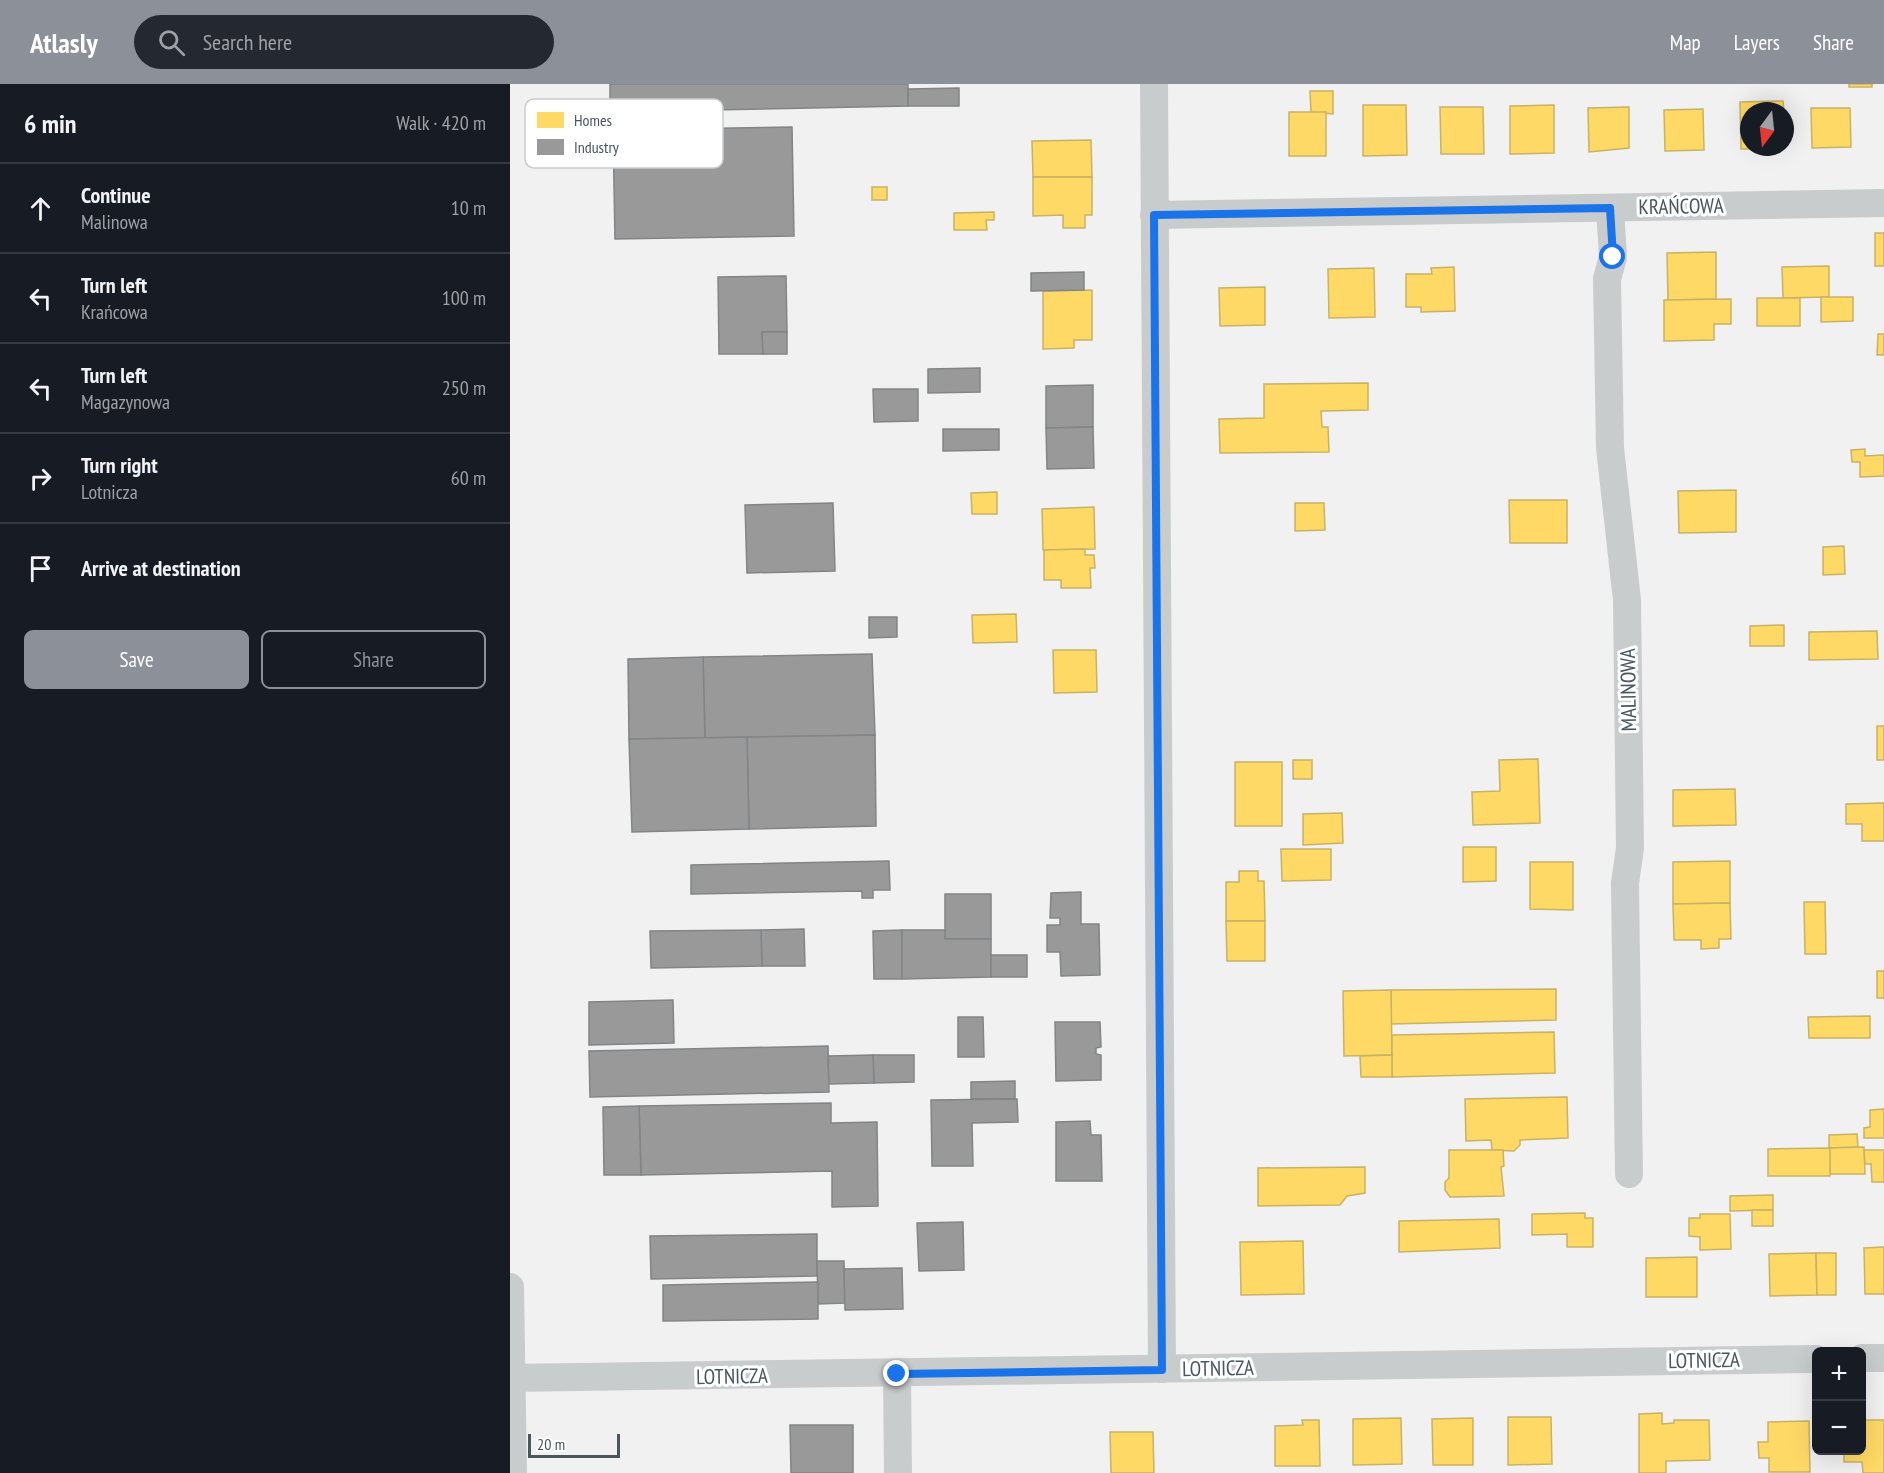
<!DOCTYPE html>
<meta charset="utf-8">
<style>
:root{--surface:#171b24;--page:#242831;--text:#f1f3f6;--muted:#9ea1a6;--line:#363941;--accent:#8c9099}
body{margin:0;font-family:"PT Sans Narrow",sans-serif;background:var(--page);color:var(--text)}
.controls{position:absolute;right:18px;bottom:18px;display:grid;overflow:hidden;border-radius:9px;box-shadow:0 6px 24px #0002}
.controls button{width:54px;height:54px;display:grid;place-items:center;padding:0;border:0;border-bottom:2px solid var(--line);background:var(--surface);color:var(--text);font:30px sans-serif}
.compass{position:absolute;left:1230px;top:18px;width:54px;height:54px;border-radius:50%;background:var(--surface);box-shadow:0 6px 24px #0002;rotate:195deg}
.scale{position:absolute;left:18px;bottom:15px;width:92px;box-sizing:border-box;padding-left:6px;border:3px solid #48575e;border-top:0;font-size:16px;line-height:21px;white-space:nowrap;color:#48575e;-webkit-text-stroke:4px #fff;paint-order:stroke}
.stop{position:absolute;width:18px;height:18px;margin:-14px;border:4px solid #1a73e8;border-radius:50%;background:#fff}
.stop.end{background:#1a73e8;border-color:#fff;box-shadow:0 2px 6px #0008}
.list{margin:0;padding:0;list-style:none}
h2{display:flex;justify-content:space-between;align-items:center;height:78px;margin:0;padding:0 24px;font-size:26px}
h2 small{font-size:20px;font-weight:400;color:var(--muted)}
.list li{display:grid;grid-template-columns:39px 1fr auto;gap:18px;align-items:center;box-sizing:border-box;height:90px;padding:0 24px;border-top:2px solid var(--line)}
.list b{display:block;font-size:22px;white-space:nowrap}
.list p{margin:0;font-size:20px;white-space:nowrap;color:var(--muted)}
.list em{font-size:20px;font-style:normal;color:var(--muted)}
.actions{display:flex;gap:12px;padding:18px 24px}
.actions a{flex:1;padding:14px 0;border:2px solid var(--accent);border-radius:9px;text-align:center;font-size:21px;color:var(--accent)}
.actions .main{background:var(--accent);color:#fff}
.icon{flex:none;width:33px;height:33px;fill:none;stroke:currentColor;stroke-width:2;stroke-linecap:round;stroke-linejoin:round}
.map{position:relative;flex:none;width:1374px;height:1389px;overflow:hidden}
header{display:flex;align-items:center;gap:36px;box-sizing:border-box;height:84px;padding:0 30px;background:var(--accent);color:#fff}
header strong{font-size:28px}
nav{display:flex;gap:33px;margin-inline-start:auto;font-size:21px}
.search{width:420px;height:54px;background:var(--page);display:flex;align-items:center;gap:15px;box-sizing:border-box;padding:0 21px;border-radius:33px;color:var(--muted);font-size:22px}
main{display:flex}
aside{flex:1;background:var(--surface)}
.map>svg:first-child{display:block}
</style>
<header>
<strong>Atlasly</strong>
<div class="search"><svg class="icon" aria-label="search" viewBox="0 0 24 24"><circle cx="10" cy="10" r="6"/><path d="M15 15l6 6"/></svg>Search here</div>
<nav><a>Map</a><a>Layers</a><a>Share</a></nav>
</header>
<main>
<aside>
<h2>6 min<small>Walk · 420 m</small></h2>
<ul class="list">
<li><svg class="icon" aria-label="ahead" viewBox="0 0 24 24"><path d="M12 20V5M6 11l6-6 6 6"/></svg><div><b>Continue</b><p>Malinowa</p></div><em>10 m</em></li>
<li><svg class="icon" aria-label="left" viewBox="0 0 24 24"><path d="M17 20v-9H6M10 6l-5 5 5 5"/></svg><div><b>Turn left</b><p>Krańcowa</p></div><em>100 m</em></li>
<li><svg class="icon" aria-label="left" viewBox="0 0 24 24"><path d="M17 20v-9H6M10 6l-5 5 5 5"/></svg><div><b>Turn left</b><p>Magazynowa</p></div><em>250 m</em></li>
<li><svg class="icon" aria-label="right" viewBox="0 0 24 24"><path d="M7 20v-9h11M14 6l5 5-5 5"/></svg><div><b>Turn right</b><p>Lotnicza</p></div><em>60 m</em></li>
<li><svg class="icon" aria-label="arrive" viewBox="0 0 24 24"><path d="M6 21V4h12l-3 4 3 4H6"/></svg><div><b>Arrive at destination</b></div></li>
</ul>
<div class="actions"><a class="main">Save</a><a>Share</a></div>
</aside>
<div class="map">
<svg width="1374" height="1389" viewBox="0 0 1374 1389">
<rect width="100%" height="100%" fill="#f1f1f1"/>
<g fill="#ffd966" stroke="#c8b264" stroke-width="1.5">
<rect x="1339" y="0" width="23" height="3"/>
<polygon points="800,7 823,7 823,30 801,28"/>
<polygon points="1273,17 1274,27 1239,27 1239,63 1274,65 1231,65 1230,18"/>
<polygon points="853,21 896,21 897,71 853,72"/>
<polygon points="1044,21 1044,69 1000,70 1000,22"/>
<polygon points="930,23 973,23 974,70 931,70"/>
<polygon points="1119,23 1119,64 1079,68 1078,24"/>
<polygon points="1301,24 1340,24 1341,63 1302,64"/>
<polygon points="1193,25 1194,66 1155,67 1154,26"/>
<rect x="779" y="28" width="37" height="44"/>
<polygon points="581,56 582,93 523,93 522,57"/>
<polygon points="523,93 582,93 582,131 575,131 575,144 553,144 553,131 523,132"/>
<rect x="362" y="103" width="15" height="13"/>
<polygon points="484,128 484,136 476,136 477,146 444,146 444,129"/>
<rect x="1365" y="149" width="9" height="33"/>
<polygon points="1206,168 1206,215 1158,216 1157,169"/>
<polygon points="1319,182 1319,213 1273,214 1272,183"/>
<polygon points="944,183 945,227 911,228 911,223 896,223 896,190 922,190 921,184"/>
<polygon points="864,184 865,233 819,234 818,185"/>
<polygon points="755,203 755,241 710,242 709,204"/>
<polygon points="582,206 582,256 564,256 564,264 533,265 533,207"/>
<polygon points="1311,213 1343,213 1343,237 1311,238"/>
<rect x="1247" y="214" width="43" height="28"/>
<polygon points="1221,215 1221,240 1204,240 1204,256 1154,257 1154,216"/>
<polygon points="1368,250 1374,250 1374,271 1367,271"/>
<polygon points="858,299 858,326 811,327 812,343 818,343 819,368 710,369 709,335 754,334 754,300"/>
<polygon points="1355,365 1355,372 1374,371 1374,392 1350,393 1350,378 1342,378 1341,366"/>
<polygon points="1226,406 1226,448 1169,449 1168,407"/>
<polygon points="487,408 487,430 462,430 461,409"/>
<polygon points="999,416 1057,416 1057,459 1000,459"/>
<polygon points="785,419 814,419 815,446 785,447"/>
<polygon points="584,423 585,465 533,466 532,425"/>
<polygon points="1334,462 1335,490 1313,491 1313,463"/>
<polygon points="575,465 575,471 584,471 585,484 580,484 581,504 551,504 551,496 534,496 534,466"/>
<polygon points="506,530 507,558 463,559 462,531"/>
<polygon points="1274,541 1274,562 1240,562 1240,542"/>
<polygon points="1367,547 1368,575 1299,576 1299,548"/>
<polygon points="543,566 586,566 587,608 544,609"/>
<rect x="1367" y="642" width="7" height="34"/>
<polygon points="1028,675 1030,739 963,741 962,708 990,707 989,676"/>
<rect x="783" y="676" width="19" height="19"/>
<rect x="725" y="678" width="47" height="64"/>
<polygon points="1225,705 1226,741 1163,742 1163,706"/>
<polygon points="1374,719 1374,757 1352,757 1352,740 1336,740 1336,720"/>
<polygon points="832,729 833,759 793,761 793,730"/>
<polygon points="953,763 986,763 986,797 953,798"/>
<polygon points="771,765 821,765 821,796 772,797"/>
<polygon points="1220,777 1220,819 1163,820 1163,778"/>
<polygon points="1020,778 1063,778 1063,826 1020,825"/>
<polygon points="729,787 748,787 748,797 754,797 755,837 716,837 716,798 729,798"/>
<polygon points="1294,818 1315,818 1316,870 1295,870"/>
<polygon points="1220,819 1221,855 1209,855 1209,864 1191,865 1191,856 1164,856 1163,820"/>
<polygon points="716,837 755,837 755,877 717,877"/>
<rect x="1367" y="887" width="7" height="27"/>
<polygon points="1046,905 1046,936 881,940 881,906"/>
<polygon points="881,906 882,971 834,972 833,907"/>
<polygon points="1360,932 1360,954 1299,954 1298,933"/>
<polygon points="1044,948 1045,989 882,993 882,951"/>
<polygon points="882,971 882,993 851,993 850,972"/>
<polygon points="1057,1013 1058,1054 1010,1056 1010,1061 1004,1067 982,1066 981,1056 956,1057 955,1015"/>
<polygon points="1374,1025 1374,1054 1354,1054 1354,1044 1360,1043 1360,1026"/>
<polygon points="1347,1050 1348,1063 1319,1064 1319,1051"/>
<polygon points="1354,1063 1355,1090 1320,1090 1319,1064"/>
<polygon points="1320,1064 1320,1092 1258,1092 1258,1065"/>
<polygon points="939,1066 993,1066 994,1082 991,1083 994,1112 940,1113 935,1106 935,1098 939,1094"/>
<polygon points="1354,1066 1374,1066 1374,1098 1362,1098 1361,1080 1355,1080"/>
<polygon points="855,1083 855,1109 837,1112 830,1121 748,1122 748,1084"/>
<polygon points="1263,1111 1263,1126 1220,1127 1220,1112"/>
<rect x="1242" y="1126" width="21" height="16"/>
<polygon points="1075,1129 1075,1134 1083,1134 1083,1163 1057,1163 1057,1150 1022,1151 1022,1130"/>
<polygon points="1190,1130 1220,1130 1221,1165 1190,1166 1190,1153 1179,1152 1179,1134 1190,1134"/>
<polygon points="989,1135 990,1164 889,1168 889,1137"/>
<polygon points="793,1157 794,1210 731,1211 730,1158"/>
<polygon points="1374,1163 1374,1210 1355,1210 1354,1164"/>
<polygon points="1306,1169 1307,1211 1260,1212 1259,1170"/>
<polygon points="1306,1169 1326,1169 1326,1211 1307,1211"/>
<polygon points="1187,1173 1187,1213 1136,1213 1136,1174"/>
<polygon points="1152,1329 1152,1340 1164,1339 1164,1336 1199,1336 1200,1376 1156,1377 1156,1389 1129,1389 1129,1330"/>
<polygon points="998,1333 1041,1333 1042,1380 998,1381"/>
<polygon points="891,1334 892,1380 843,1381 843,1335"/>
<polygon points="963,1334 963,1381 923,1381 922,1335"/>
<polygon points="792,1336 809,1336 810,1382 765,1382 765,1342 793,1341"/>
<polygon points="1352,1336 1374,1336 1374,1389 1353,1389 1352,1378 1334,1378 1334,1366 1352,1366"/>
<polygon points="1299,1337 1300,1388 1259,1388 1259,1374 1249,1374 1248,1358 1258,1358 1258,1338"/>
<polygon points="600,1348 643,1348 644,1389 601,1389"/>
</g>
<g fill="#999" stroke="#818587" stroke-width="1.5">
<polygon points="100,0 398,0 398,22 100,28"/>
<polygon points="449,4 449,22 398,22 398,5"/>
<polygon points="282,43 284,152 105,155 103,46"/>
<polygon points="574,188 574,206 521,207 521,189"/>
<polygon points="276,192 277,248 252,248 253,270 209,270 208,193"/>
<polygon points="252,248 277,248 277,270 253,270"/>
<polygon points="470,284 470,308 418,309 418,285"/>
<polygon points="583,301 583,343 536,344 536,302"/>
<polygon points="363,305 408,305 408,337 364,338"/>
<polygon points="583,343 584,384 537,385 536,344"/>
<polygon points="433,345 489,345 489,366 433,367"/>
<polygon points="323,419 325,487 237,489 235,421"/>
<polygon points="359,533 387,533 387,553 359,554"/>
<polygon points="362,570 365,651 195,654 193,573"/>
<polygon points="193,573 195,654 119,655 118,575"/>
<polygon points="365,651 366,742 239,745 237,653"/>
<polygon points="237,653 239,745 122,748 119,655"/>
<polygon points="379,777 380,806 363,806 363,814 352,814 352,807 181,810 181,781"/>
<polygon points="571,808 571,840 589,840 590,891 551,892 550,868 537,868 537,841 550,841 550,834 540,834 541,809"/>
<rect x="435" y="810" width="46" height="45"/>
<polygon points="294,845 295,882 252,882 251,846"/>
<polygon points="251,846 252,882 141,884 140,847"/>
<polygon points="392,846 392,895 364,895 363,847"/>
<polygon points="392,846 435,846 435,855 481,855 481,893 392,895"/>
<rect x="481" y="871" width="36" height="22"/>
<polygon points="163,916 164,959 79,961 79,918"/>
<polygon points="448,933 473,933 474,973 448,973"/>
<polygon points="545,938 590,938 591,963 586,964 586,970 591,971 591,996 546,997"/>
<polygon points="318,962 319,1008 80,1013 79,967"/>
<polygon points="363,971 404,971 404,998 364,999"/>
<polygon points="363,971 364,999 319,1000 318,972"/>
<polygon points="505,997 505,1015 461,1015 461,998"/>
<polygon points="507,1015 508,1038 462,1039 463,1082 422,1082 421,1016"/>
<polygon points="321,1019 321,1039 367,1038 368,1122 322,1123 322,1087 131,1091 129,1022"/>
<polygon points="129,1022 131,1091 94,1091 93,1023"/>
<polygon points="580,1037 581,1051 591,1051 592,1097 546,1097 546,1038"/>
<polygon points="453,1138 454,1186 409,1187 407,1139"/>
<polygon points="307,1150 307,1192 141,1195 140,1152"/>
<polygon points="307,1177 334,1177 335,1219 308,1220"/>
<polygon points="392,1184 393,1225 335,1226 334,1185"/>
<polygon points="308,1198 308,1235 153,1237 153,1201"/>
<polygon points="280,1341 343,1341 343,1389 281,1389"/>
</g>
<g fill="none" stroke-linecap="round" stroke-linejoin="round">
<g stroke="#c9cccd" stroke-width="28">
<polyline points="644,0 652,1285"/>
<polyline points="1100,124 1103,173 1097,195 1100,364 1117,516 1120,764 1115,799 1119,1090"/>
<polyline points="644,131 1374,119"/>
<polyline points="0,1203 3,1389"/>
<polyline points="1352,1274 1374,1274"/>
<polyline points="387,1290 388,1389"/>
<polyline points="1,1294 1306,1275"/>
</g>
</g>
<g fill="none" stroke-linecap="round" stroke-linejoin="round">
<polyline stroke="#1a73e8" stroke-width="8" points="387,1290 652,1286 644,131 1100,124 1103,173"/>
</g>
<g text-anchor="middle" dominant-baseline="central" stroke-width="6" stroke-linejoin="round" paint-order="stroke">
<g font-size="21" fill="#48575e" stroke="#fff">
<text transform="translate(1171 122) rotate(-1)">KRAŃCOWA</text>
<text transform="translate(1118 606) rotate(-91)">MALINOWA</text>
<text transform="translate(1194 1276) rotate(-1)">LOTNICZA</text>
<text transform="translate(708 1284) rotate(-1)">LOTNICZA</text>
<text transform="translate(222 1292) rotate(-1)">LOTNICZA</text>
</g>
</g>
<rect x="15" y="15" width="198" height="69" rx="9" fill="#fff" stroke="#c8cdcf" stroke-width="1.5"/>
<rect x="27" y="28" width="27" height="16" fill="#ffd966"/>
<rect x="27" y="55" width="27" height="16" fill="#999"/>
<g font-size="16" fill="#48575e">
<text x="64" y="42">Homes</text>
<text x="64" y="69">Industry</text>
</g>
</svg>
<div class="controls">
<button>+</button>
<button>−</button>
</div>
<svg class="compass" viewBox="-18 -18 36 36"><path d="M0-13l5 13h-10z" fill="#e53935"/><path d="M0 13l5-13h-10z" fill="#9ea1a6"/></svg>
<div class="scale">20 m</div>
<div class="stop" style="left:1103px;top:173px"></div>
<div class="stop end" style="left:387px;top:1290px"></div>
</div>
</main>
